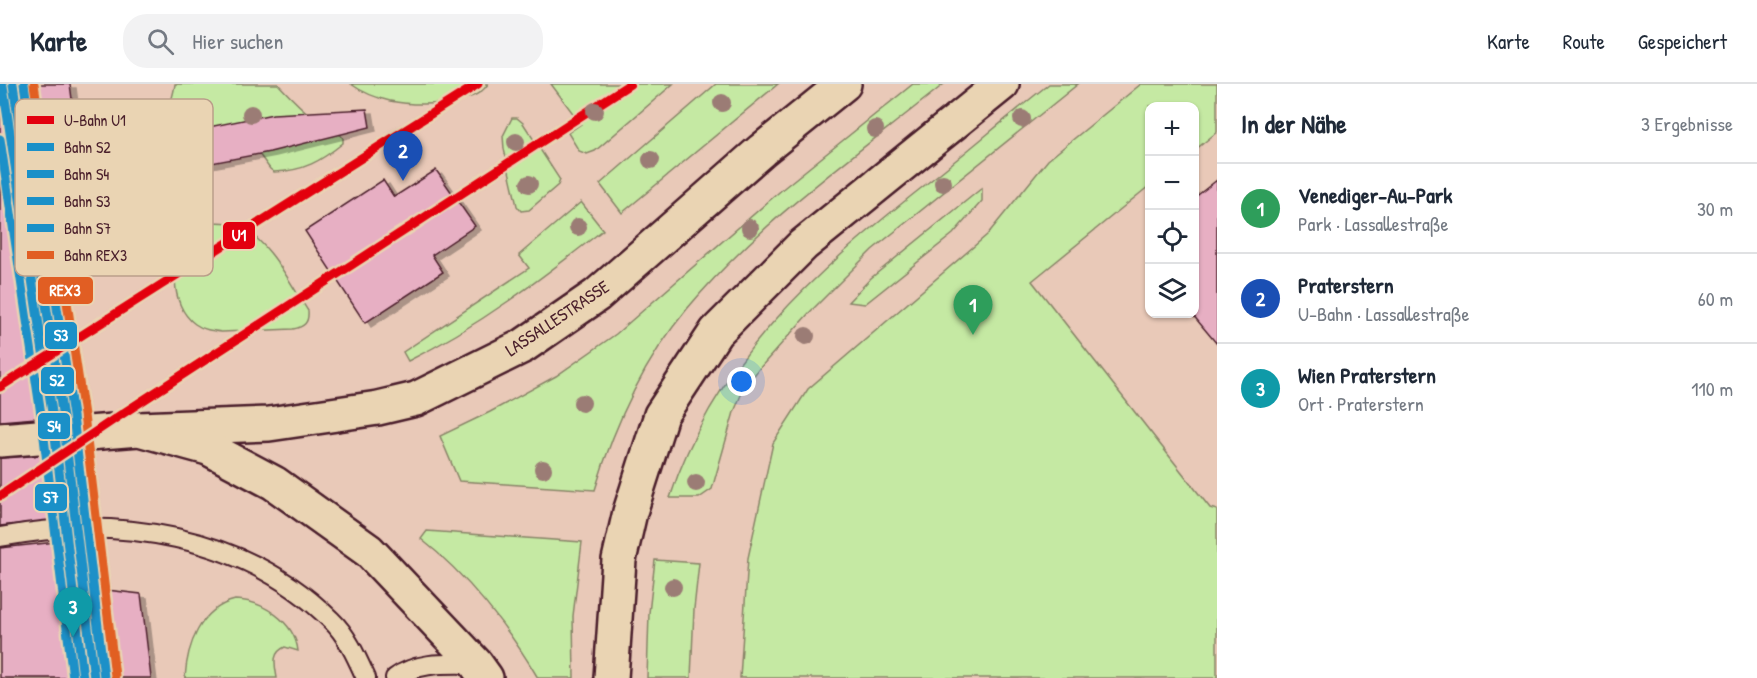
<!DOCTYPE html>
<html lang="de">
<meta charset="utf-8">
<style>
:root{--surface:#fff;--page:#f2f2f3;--text:#1f2937;--muted:#747a83;--line:#e0e1e3;--accent:#d1495b}
body{margin:0;font-family:"Patrick Hand",sans-serif;background:var(--page);color:var(--text)}
.controls{position:absolute;right:18px;top:18px;display:grid;overflow:hidden;border-radius:12px;box-shadow:0 2px 4px #0004}
.controls button{width:54px;height:54px;display:grid;place-items:center;padding:0;border:0;border-bottom:2px solid var(--line);background:var(--surface);color:var(--text);font:30px sans-serif}
.you{position:absolute;left:742px;top:298px;width:21px;height:21px;margin:-15px;border:4px solid #fff;border-radius:50%;background:#1a73e8;box-shadow:0 0 0 9px #1a73e833}
.badge{display:grid;place-items:center;width:39px;height:39px;border-radius:50%;background:var(--accent);color:#fff;font-size:20px;font-weight:700}
.pin{position:absolute;translate:-50% -50px;filter:drop-shadow(0 2px 3px #0008)}
.pin::after{content:'';position:absolute;top:32px;width:21px;height:18px;background:inherit;clip-path:polygon(0 0,100% 0,50% 100%)}
.list{margin:0;padding:0;list-style:none}
h2{display:flex;justify-content:space-between;align-items:center;height:78px;margin:0;padding:0 24px;font-size:26px}
h2 small{font-size:20px;font-weight:400;color:var(--muted)}
.list li{display:grid;grid-template-columns:39px 1fr auto;gap:18px;align-items:center;box-sizing:border-box;height:90px;padding:0 24px;border-top:2px solid var(--line)}
.list b{display:block;font-size:22px;white-space:nowrap}
.list p{margin:0;font-size:20px;white-space:nowrap;color:var(--muted)}
.list em{font-size:20px;font-style:normal;color:var(--muted)}
.icon{flex:none;width:33px;height:33px;fill:none;stroke:currentColor;stroke-width:2;stroke-linecap:round;stroke-linejoin:round}
.map{position:relative;flex:none;width:1217px;height:594px;overflow:hidden}
header{display:flex;align-items:center;gap:36px;box-sizing:border-box;height:84px;padding:0 30px;background:var(--surface);border-bottom:2px solid var(--line)}
header strong{font-size:28px}
nav{display:flex;gap:33px;margin-inline-start:auto;font-size:21px}
.search{width:420px;height:54px;background:var(--page);display:flex;align-items:center;gap:15px;box-sizing:border-box;padding:0 21px;border-radius:24px;color:var(--muted);font-size:22px}
main{display:flex}
aside{flex:1;background:var(--surface)}
.map>svg:first-child{display:block}
</style>
<header>
<strong>Karte</strong>
<div class="search"><svg class="icon" aria-label="search" viewBox="0 0 24 24"><circle cx="10" cy="10" r="6"/><path d="M15 15l6 6"/></svg>Hier suchen</div>
<nav><a>Karte</a><a>Route</a><a>Gespeichert</a></nav>
</header>
<main>
<div class="map">
<svg width="1217" height="594" viewBox="0 0 1217 594">
<defs>
<filter id="shadow"><feDropShadow dx="6" dy="4" stdDeviation="0" flood-color="#0004"/></filter>
</defs>
<rect width="100%" height="100%" fill="#e9c9b8"/>
<filter id="ink" filterUnits="userSpaceOnUse"><feTurbulence type="fractalNoise" baseFrequency=".0167" numOctaves="2"/><feDisplacementMap in="SourceGraphic" scale="12" xChannelSelector="R" yChannelSelector="G"/><feConvolveMatrix kernelMatrix="1 2 1 2 8 2 1 2 1" color-interpolation-filters="sRGB"/></filter>
<g filter="url(#ink)">
<g fill="#c5e9a3" stroke="#888467" stroke-width="1.5">
<path d="M 175,0 L 278,0 C 291,14 303,26 318,38 C 326,43 337,46 343,54 L 343,59 C 321,77 304,87 274,88 L 270,85 L 259,70 L 190,47 L 196,82 L 187,102 C 181,105 176,106 170,102 C 140,79 172,29 175,0 Z"/>
<path d="M 351,0 L 488,0 C 474,23 414,22 390,17 C 377,14 362,8 351,0 Z"/>
<polygon points="551,0 673,0 595,67 587,70 579,67 568,49 581,40"/>
<polygon points="716,0 778,0 622,129 600,100"/>
<path d="M 913,0 L 944,0 C 856,71 760,137 687,225 C 644,277 614,342 595,406 L 459,397 L 440,352 L 490,328 L 556,292 L 616,250 L 785,103 Z"/>
<path d="M 1049,0 L 1078,0 L 872,166 L 809,229 L 758,286 L 743,306 L 734,328 L 712,405 L 699,414 L 670,414 C 713,278 816,187 925,101 C 967,68 1007,33 1049,0 Z"/>
<polygon points="1141,0 1217,0 1217,48 1195,66 1194,22 1150,22 1149,102 1032,197 1210,424 1217,426 1217,594 740,594 748,474 773,359 808,305 987,151 1048,76"/>
<polygon points="512,34 517,34 523,39 560,96 558,101 529,126 521,127 517,122 504,65 503,52"/>
<polygon points="982,104 982,117 953,150 865,220 848,218 871,194"/>
<path d="M 581,118 L 603,146 C 541,195 479,242 408,277 L 403,268 L 529,184 L 519,171 Z"/>
<path d="M 210,138 C 217,138 226,138 233,140 C 267,151 290,199 308,227 C 309,239 304,243 293,245 L 222,248 C 213,247 203,246 195,240 C 169,221 170,174 190,150 C 195,144 203,141 210,138 Z"/>
<path d="M 427,447 L 582,458 L 573,532 L 574,594 L 538,594 C 509,544 466,490 421,455 Z"/>
<polygon points="655,476 699,479 694,525 691,594 647,594 649,529"/>
<path d="M 235,516 C 262,516 295,538 298,567 L 285,563 C 271,569 275,581 277,594 L 185,594 C 187,561 200,525 235,516 Z"/>
</g>
<g fill="#e7afc3" stroke="#4a1f2b" stroke-width="1.5" filter="url(#shadow)">
<polygon points="0,0 70,0 88,135 23,148 49,333 0,337"/>
<polygon points="367,25 370,43 270,68 196,82 189,47 273,30"/>
<polygon points="436,86 475,142 432,171 443,188 365,239 305,147 383,96 394,113"/>
<polygon points="1217,96 1217,260 1192,230 1194,230 1194,114"/>
<polygon points="55,370 63,435 0,442 0,374"/>
<polygon points="66,457 72,502 141,510 151,594 0,594 0,464"/>
</g>
<g fill="none" stroke-linecap="round" stroke-linejoin="round">
<polyline stroke="#c9a79c" stroke-width="33" stroke-dasharray="33 16" stroke-linecap="butt" points="0,3 14,0"/>
<defs>
<g id="lane">
<path d="M 0,453 C 115,431 245,450 331,536 C 347,551 357,574 366,594"/>
<path d="M 395,594 C 417,577 449,580 476,580"/>
</g>
<g id="primary">
<polyline points="139,345 269,340 378,324 416,315 523,262 597,211 762,66 844,0"/>
<polyline points="0,356 139,345 208,364 274,399 369,467 476,580 486,594"/>
<polyline points="611,594 619,476 630,428 661,331 716,248 803,161 1002,0"/>
</g>
</defs>
<use href="#lane" stroke="#4a1f2b" stroke-width="22"/>
<use href="#primary" stroke="#4a1f2b" stroke-width="38"/>
<use href="#lane" stroke="#ead4b3" stroke-width="18"/>
<use href="#primary" stroke="#ead4b3" stroke-width="33"/>
<defs>
<polyline id="rail-1" points="13,0 63,334 94,594"/>
<polyline id="rail-2" points="3,2 53,335 83,594"/>
<polyline id="rail-3" points="24,0 73,332 104,593"/>
<polyline id="rail-4" points="0,55 42,337 73,594"/>
<polyline id="rail-5" points="34,0 84,331 115,592"/>
</defs>
<use href="#rail-1" stroke="#ead4b3" stroke-width="14"/>
<use href="#rail-2" stroke="#ead4b3" stroke-width="14"/>
<use href="#rail-3" stroke="#ead4b3" stroke-width="14"/>
<use href="#rail-4" stroke="#ead4b3" stroke-width="14"/>
<use href="#rail-5" stroke="#ead4b3" stroke-width="14"/>
<use href="#rail-1" stroke="#1a90c8" stroke-width="9"/>
<use href="#rail-2" stroke="#1a90c8" stroke-width="9"/>
<use href="#rail-3" stroke="#1a90c8" stroke-width="9"/>
<use href="#rail-4" stroke="#1a90c8" stroke-width="9"/>
<use href="#rail-5" stroke="#e15e23" stroke-width="9"/>
<defs>
<g id="metro-1">
<polyline points="0,303 478,0"/>
<polyline points="0,412 119,332 630,0"/>
</g>
</defs>
<use href="#metro-1" stroke="#ead4b3" stroke-width="14"/>
<use href="#metro-1" stroke="#e3000f" stroke-width="9"/>
</g>
<g fill="#9b7c74">
<circle cx="722" cy="19" r="9"/>
<circle cx="595" cy="27" r="9"/>
<circle cx="251" cy="30" r="9"/>
<circle cx="1022" cy="35" r="9"/>
<circle cx="875" cy="45" r="9"/>
<circle cx="516" cy="58" r="9"/>
<circle cx="651" cy="76" r="9"/>
<circle cx="943" cy="99" r="9"/>
<circle cx="529" cy="100" r="9"/>
<circle cx="578" cy="143" r="9"/>
<circle cx="750" cy="144" r="9"/>
<circle cx="806" cy="252" r="9"/>
<circle cx="736" cy="298" r="9"/>
<circle cx="582" cy="319" r="9"/>
<circle cx="543" cy="385" r="9"/>
<circle cx="696" cy="399" r="9"/>
<circle cx="673" cy="503" r="9"/>
</g>
</g>
<g text-anchor="middle" dominant-baseline="central" stroke-width="4.5" stroke-linejoin="round" paint-order="stroke">
<g font-size="18" fill="#4a1f2b" stroke="#ead4b3">
<text transform="translate(557 234) rotate(-34)">LASSALLESTRASSE</text>
</g>
</g>
<rect x="15" y="15" width="198" height="177" rx="9" fill="#ead4b3" stroke="#ba9e8a" stroke-width="1.5"/>
<rect x="27" y="32" width="27" height="8" fill="#e3000f"/>
<rect x="27" y="59" width="27" height="8" fill="#1a90c8"/>
<rect x="27" y="86" width="27" height="8" fill="#1a90c8"/>
<rect x="27" y="113" width="27" height="8" fill="#1a90c8"/>
<rect x="27" y="140" width="27" height="8" fill="#1a90c8"/>
<rect x="27" y="167" width="27" height="8" fill="#e15e23"/>
<g font-size="16" fill="#4a1f2b">
<text x="64" y="42">U-Bahn U1</text>
<text x="64" y="69">Bahn S2</text>
<text x="64" y="96">Bahn S4</text>
<text x="64" y="123">Bahn S3</text>
<text x="64" y="150">Bahn S7</text>
<text x="64" y="177">Bahn REX3</text>
</g>
<g stroke="#ead4b3" stroke-width="2">
<rect x="222" y="137" width="34" height="29" rx="6" fill="#e3000f"/>
<rect x="37" y="192" width="57" height="29" rx="6" fill="#e15e23"/>
<rect x="44" y="237" width="34" height="29" rx="6" fill="#1a90c8"/>
<rect x="40" y="282" width="35" height="29" rx="6" fill="#1a90c8"/>
<rect x="37" y="328" width="34" height="28" rx="6" fill="#1a90c8"/>
<rect x="34" y="399" width="34" height="29" rx="6" fill="#1a90c8"/>
</g>
<g font-size="16" text-anchor="middle" font-weight="bold" fill="#fff">
<text x="239" y="157">U1</text>
<text x="65" y="212">REX3</text>
<text x="61" y="257">S3</text>
<text x="57" y="302">S2</text>
<text x="54" y="348">S4</text>
<text x="51" y="419">S7</text>
</g>
</svg>
<div class="controls">
<button>+</button>
<button>−</button>
<button><svg class="icon" aria-label="locate" viewBox="0 0 24 24"><circle cx="12" cy="12" r="6"/><path d="M12 2v4M12 18v4M2 12h4M18 12h4"/></svg></button>
<button><svg class="icon" aria-label="layers" viewBox="0 0 24 24"><path d="M12 4l9 5-9 5-9-5zM3 14l9 5 9-5"/></svg></button>
</div>
<div class="you"></div>
<div class="pin badge" style="left:973px;top:251px;background:#2e9e5b">1</div>
<div class="pin badge" style="left:403px;top:97px;background:#1a4fb4">2</div>
<div class="pin badge" style="left:73px;top:553px;background:#0f9aa8">3</div>
</div>
<aside>
<h2>In der Nähe<small>3 Ergebnisse</small></h2>
<ul class="list">
<li><span class="badge" style="background:#2e9e5b">1</span><div><b>Venediger-Au-Park</b><p>Park · Lassallestraße</p></div><em>30 m</em></li>
<li><span class="badge" style="background:#1a4fb4">2</span><div><b>Praterstern</b><p>U-Bahn · Lassallestraße</p></div><em>60 m</em></li>
<li><span class="badge" style="background:#0f9aa8">3</span><div><b>Wien Praterstern</b><p>Ort · Praterstern</p></div><em>110 m</em></li>
</ul>
</aside>
</main>
